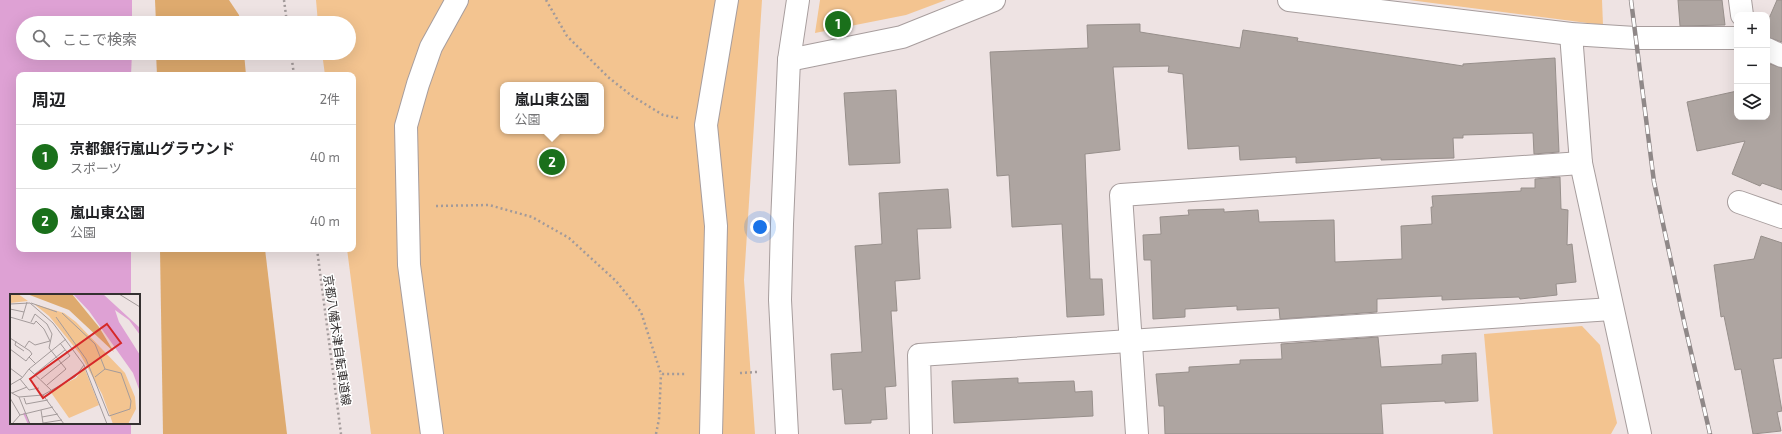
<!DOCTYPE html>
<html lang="ja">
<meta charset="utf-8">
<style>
:root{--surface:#fff;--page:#f2f2f2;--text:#202124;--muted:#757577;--line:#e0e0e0;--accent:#1a701b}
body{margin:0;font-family:"Exo 2","Noto Sans JP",sans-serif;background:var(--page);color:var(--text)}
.controls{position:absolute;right:12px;top:12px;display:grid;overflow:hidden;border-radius:8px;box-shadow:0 4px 16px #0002}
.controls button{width:36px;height:36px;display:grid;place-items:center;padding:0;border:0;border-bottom:1px solid var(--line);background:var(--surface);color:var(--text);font:20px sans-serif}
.you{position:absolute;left:760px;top:227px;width:14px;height:14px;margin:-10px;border:3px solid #fff;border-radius:50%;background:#1a73e8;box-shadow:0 0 0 6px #1a73e833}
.badge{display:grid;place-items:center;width:26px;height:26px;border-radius:50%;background:var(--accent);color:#fff;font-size:13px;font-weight:700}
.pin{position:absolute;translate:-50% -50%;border:2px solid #fff;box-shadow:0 1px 4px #0006}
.popup{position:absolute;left:500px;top:82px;width:104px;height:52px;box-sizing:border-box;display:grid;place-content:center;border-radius:8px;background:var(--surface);filter:drop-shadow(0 1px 3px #0005);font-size:13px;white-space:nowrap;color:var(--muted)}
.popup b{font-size:15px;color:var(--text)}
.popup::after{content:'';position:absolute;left:50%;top:100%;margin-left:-8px;border:8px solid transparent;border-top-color:var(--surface)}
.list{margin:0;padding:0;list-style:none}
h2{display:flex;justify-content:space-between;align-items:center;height:52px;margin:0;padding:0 16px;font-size:17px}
h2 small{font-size:13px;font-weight:400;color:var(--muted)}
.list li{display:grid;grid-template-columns:26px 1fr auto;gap:12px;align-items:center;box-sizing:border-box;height:64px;padding:0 16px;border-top:1px solid var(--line)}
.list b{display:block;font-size:15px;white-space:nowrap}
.list p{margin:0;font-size:13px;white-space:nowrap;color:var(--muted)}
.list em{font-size:13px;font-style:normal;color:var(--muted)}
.icon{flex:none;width:22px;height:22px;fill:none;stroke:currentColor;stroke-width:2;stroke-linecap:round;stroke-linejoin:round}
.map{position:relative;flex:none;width:1782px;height:434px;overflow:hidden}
.search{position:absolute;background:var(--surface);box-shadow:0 4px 16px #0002;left:16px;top:16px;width:340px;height:44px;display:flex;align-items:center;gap:10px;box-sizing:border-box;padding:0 14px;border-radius:22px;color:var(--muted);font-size:15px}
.panel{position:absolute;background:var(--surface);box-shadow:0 4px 16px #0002;left:16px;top:72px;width:340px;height:180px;border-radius:8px}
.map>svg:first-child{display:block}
</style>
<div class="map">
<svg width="1782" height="434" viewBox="0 0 1782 434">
<rect width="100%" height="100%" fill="#eee3e3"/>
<g fill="#f3c490" fill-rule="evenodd">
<path d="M 316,0 L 762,0 L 744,280 L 755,434 L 371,434 L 347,249 L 353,249 L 353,75 L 325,75 L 322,53 L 349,53 L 349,23 L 318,23 ZM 503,85 L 601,85 L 601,131 L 503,131 Z"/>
<polygon points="820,0 946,0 906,15 815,33"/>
<polygon points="1409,0 1602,0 1603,25"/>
<polygon points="1582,326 1600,345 1617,423 1611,434 1493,434 1484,334"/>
</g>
<g fill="#deaa6e">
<polygon points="155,0 229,0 239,15 240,23 156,23"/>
<polygon points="156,53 244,53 246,75 157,75"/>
<polygon points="160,249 265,249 287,434 163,434"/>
</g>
<polygon fill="#dea1d4" points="0,0 132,0 132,23 23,23 23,53 132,53 131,75 19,75 19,249 131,249 131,295 11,295 11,423 131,423 131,434 0,434"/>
<g fill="#aea5a1" stroke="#978f8b">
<polygon points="1678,0 1722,0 1725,25 1680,26"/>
<polygon points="1777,0 1782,0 1782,42 1767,37 1767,23"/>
<polygon points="1140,24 1140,32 1240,48 1243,30 1298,38 1297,41 1463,66 1463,64 1555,58 1559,152 1534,154 1533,133 1463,135 1463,138 1453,138 1454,158 1381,160 1381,158 1296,163 1296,157 1240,160 1239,146 1188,149 1183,74 1168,72 1169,66 1113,67 1120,150 1085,154 1090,279 1102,279 1104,315 1067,317 1062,224 1012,227 1009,175 997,176 990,52 1088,48 1087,25"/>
<polygon points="1767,63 1782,68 1782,190 1762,183 1760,186 1732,174 1745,141 1697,151 1687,102 1737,91 1737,117 1767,117"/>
<polygon points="896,90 900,163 849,165 844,93"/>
<polygon points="1560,177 1561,209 1568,210 1567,245 1572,244 1576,282 1556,284 1557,295 1520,299 1519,297 1442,300 1442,296 1377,299 1377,312 1280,319 1279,308 1237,310 1237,306 1185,309 1185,317 1153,319 1151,260 1144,260 1143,235 1161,234 1160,217 1189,215 1188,210 1224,209 1224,212 1258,210 1259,222 1334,220 1335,262 1402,259 1401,226 1432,224 1431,207 1433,207 1432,196 1521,191 1521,188 1535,188 1535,179"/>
<polygon points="948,189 951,228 917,229 920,279 895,281 897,311 891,311 896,386 885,387 887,419 871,420 871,423 845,424 842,389 833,390 831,354 862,352 855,246 882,244 879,193"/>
<polygon points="1761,236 1782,243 1782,358 1773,359 1782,411 1777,412 1781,431 1753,434 1741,369 1735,370 1724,316 1721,317 1714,265 1754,259"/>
<polygon points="1378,337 1381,367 1442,364 1442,355 1476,353 1478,401 1445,403 1445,401 1381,404 1383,434 1165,434 1164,406 1159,406 1156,374 1189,372 1189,367 1240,364 1240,360 1282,359 1281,344"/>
<polygon points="1018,378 1018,383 1074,381 1075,392 1092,391 1093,416 954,423 952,381"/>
</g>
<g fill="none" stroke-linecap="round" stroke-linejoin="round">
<defs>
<g id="minor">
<polyline points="1289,0 1571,34 1635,38 1737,38"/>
<polyline points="1740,0 1742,15"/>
<polyline points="1571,34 1581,163 1640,434"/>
<polyline points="1767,49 1782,56"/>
<polyline points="789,60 902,37 994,0"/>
<polyline points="1739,202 1782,217"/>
<polyline points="432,434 409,265 406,126 418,84 431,47 457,0"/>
<polyline points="711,434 716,226 706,125 727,0"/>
<polyline points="787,434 780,300 782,224 789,60 798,0"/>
<polyline points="921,434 919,355 1612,309"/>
<polyline points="1137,434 1121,195 1581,163"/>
</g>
</defs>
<use href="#minor" stroke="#a79d9d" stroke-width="24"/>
<g stroke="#a29a9a" stroke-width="2.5" stroke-dasharray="2 3" stroke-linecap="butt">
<polyline points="284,0 287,23"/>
<polyline points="546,0 567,36 608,77 632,96 663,115 678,118"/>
<polyline points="291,53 294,75"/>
<polyline points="436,206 489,205 532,217 569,238 616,281 641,312 661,374 685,374"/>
<polyline points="317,249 341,434"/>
<polyline points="740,373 757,372"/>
<polyline points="656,434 659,419 661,374"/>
</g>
<use href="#minor" stroke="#fff" stroke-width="22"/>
<defs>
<polyline id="rail" points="1631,0 1654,182 1685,326 1710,434"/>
</defs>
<use href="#rail" stroke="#8f8888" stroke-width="4.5"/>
<use href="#rail" stroke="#fff" stroke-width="3" stroke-dasharray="9" stroke-linecap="butt"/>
</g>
<g text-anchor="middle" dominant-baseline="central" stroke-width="3" stroke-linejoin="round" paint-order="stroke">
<g font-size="12" fill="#343030" stroke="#fff">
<text transform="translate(338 340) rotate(82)">京都八幡木津自転車道線</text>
</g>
</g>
<g transform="translate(10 294)">
<rect width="130" height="130" fill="#eee3e3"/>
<path d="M 0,0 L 8,0 L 18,7 L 0,9 ZM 24,10 L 54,19 L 66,28 L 115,79 L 125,103 L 126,115 L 118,130 L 103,130 L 92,100 L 70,60 L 39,22 ZM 74,73 L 89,111 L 59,124 L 40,97 L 66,84 Z" fill="#f3c490"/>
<path d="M 17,0 L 62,0 L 89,33 L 104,58 L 59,16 Z" fill="#deaa6e"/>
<path d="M 63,0 L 93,0 L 130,34 L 130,41 L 119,26 L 105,16 L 109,28 L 130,61 L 130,98 L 123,79 L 79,17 Z" fill="#dea1d4"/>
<path fill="none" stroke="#dea1d4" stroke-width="2" d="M 14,119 L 19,130"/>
<path fill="none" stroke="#a49b9b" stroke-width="1" d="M 109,0 L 130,13M 21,9 L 47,18M 0,10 L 20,9 L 43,29 L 74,71 L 97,130M 0,15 L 14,18M 52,19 L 85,50 L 95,75M 0,23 L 24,30 L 26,27 L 34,35 L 40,47 L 25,51 L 19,47 L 15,53M 46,23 L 76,65 L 99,122 L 120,115 L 121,107 L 111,79 L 95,75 L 85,83M 12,25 L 17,8M 21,28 L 25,20 L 37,30 L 42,40 L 39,54 L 56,75 L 37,91M 0,44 L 20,57 L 22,60 L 19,63 L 26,70M 6,47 L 5,51 L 14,57M 0,55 L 16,67 L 19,63M 0,74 L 12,83M 19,75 L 41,96M 25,80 L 55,56M 10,85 L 19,96 L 29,94M 31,85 L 60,62 L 50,49M 0,91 L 12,84 L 19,75 L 56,45M 0,98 L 9,103 L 20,130M 2,99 L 17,93M 33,101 L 54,130M 9,103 L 33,101 L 65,83 L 74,71M 0,104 L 10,121M 14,104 L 16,110 L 38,106M 31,116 L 33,129 L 52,126M 32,123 L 48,120M 2,130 L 10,121 L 43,113"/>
<path fill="#d62828" fill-opacity="0.15" stroke="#d62828" stroke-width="2" d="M 97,30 L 111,49 L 33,104 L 20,85 Z"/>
<rect width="130" height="130" fill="none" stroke="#343030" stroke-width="2"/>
</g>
</svg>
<div class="controls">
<button>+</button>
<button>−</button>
<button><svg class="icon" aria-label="layers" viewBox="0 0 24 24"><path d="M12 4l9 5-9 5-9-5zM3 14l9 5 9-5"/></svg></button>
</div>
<div class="you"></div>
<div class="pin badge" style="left:838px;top:24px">1</div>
<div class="pin badge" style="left:552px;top:162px">2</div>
<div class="popup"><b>嵐山東公園</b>公園</div>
<div class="search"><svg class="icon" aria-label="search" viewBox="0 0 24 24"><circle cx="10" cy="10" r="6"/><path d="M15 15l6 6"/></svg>ここで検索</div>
<section class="panel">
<h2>周辺<small>2件</small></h2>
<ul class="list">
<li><span class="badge">1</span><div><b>京都銀行嵐山グラウンド</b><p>スポーツ</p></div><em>40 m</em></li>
<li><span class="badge">2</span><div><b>嵐山東公園</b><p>公園</p></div><em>40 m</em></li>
</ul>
</section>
</div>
